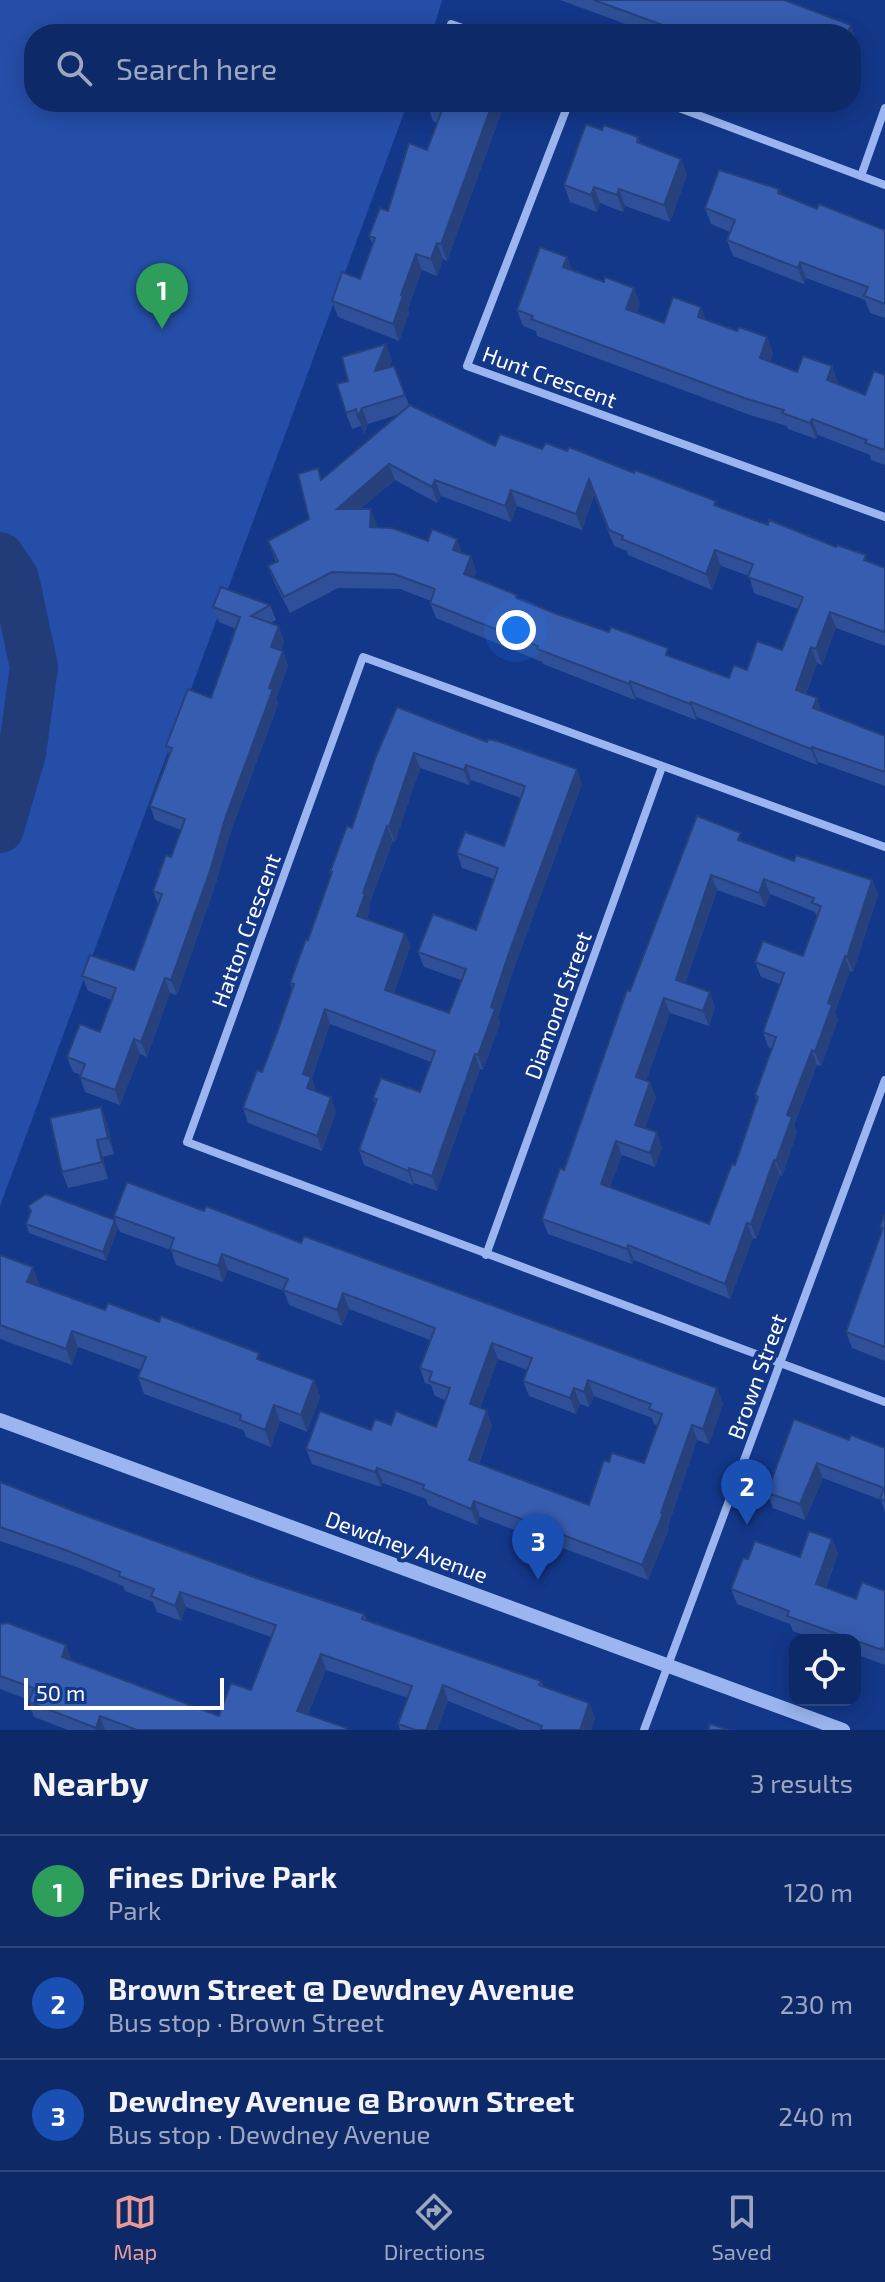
<!DOCTYPE html>
<meta charset="utf-8">
<style>
:root{--surface:#0e2967;--page:#17316d;--text:#f1f3f6;--muted:#9ba6c0;--line:#2e457b;--accent:#e69b98}
body{margin:0;font-family:"Exo 2",sans-serif;background:var(--page);color:var(--text)}
.controls{position:absolute;right:24px;bottom:24px;display:grid;overflow:hidden;border-radius:16px;box-shadow:0 4px 20px #0003}
.controls button{width:72px;height:72px;display:grid;place-items:center;padding:0;border:0;border-bottom:2px solid var(--line);background:var(--surface);color:var(--text);font:40px sans-serif}
.scale{position:absolute;left:24px;bottom:20px;width:200px;box-sizing:border-box;padding-left:8px;border:4px solid #fff;border-top:0;font-size:22px;line-height:28px;white-space:nowrap;color:#fff;-webkit-text-stroke:6px #133789;paint-order:stroke}
.you{position:absolute;left:516px;top:630px;width:28px;height:28px;margin:-20px;border:6px solid #fff;border-radius:50%;background:#1a73e8;box-shadow:0 0 0 12px #1a73e833}
.badge{display:grid;place-items:center;width:52px;height:52px;border-radius:50%;background:var(--accent);color:#fff;font-size:26px;font-weight:700}
.pin{position:absolute;translate:-50% -66px;filter:drop-shadow(0 2px 4px #0008)}
.pin::after{content:'';position:absolute;top:42px;width:28px;height:24px;background:inherit;clip-path:polygon(0 0,100% 0,50% 100%)}
.list{margin:0;padding:0;list-style:none}
h2{display:flex;justify-content:space-between;align-items:center;height:104px;margin:0;padding:0 32px;font-size:34px}
h2 small{font-size:26px;font-weight:400;color:var(--muted)}
.list li{display:grid;grid-template-columns:52px 1fr auto;gap:24px;align-items:center;box-sizing:border-box;height:112px;padding:0 32px;border-top:2px solid var(--line)}
.list b{display:block;font-size:30px;white-space:nowrap}
.list p{margin:0;font-size:26px;white-space:nowrap;color:var(--muted)}
.list em{font-size:26px;font-style:normal;color:var(--muted)}
.icon{flex:none;width:44px;height:44px;fill:none;stroke:currentColor;stroke-width:2;stroke-linecap:round;stroke-linejoin:round}
.map{position:relative;flex:none;width:885px;height:1730px;overflow:hidden}
.search{position:absolute;background:var(--surface);box-shadow:0 4px 20px #0003;left:24px;right:24px;top:24px;height:88px;display:flex;align-items:center;gap:20px;box-sizing:border-box;padding:0 28px;border-radius:32px;color:var(--muted);font-size:30px}
.sheet{height:440px;background:var(--surface)}
nav{display:flex;justify-content:space-around;align-items:center;box-sizing:border-box;height:112px;border-top:2px solid var(--line);background:var(--surface);font-size:22px;color:var(--muted)}
nav a{display:grid;justify-items:center;gap:4px}
nav .on{color:var(--accent)}
.map>svg:first-child{display:block}
</style>
<div class="map">
<svg width="885" height="1730" viewBox="0 0 885 1730">
<rect width="100%" height="100%" fill="#133789"/>
<polygon fill="#254ea8" points="0,0 442,0 432,34 34,34 34,102 408,102 0,1206"/>
<g fill="none" stroke-linecap="round" stroke-linejoin="round">
<polyline stroke="#8baef3" stroke-width="8" points="0,571 3,561"/>
<polyline stroke="#213c79" stroke-width="48" points="0,556 15,578 34,667 22,753 0,829"/>
<g stroke="#9ab5f0" stroke-width="8">
<polyline points="451,24 480,34"/>
<polyline points="569,102 467,366 885,517"/>
<polyline points="663,102 885,185"/>
<polyline points="861,176 885,108"/>
<polyline points="885,847 363,657 187,1142 885,1402"/>
<polyline points="486,1255 662,767"/>
<polyline points="644,1730 885,1080"/>
</g>
<polyline stroke="#9ab5f0" stroke-width="14" points="0,1420 843,1730"/>
</g>
<g fill="#2f5098" fill-rule="evenodd">
<polygon points="560,0 784,0 851,25 856,39 851,52 851,34 653,34"/>
<polygon points="427,105 503,108 447,261 443,259 437,276 422,270 408,309 409,313 399,341 338,317 332,301 360,279 373,245 369,236 388,211 427,150 437,123 433,121"/>
<polygon points="602,130 638,137 640,143 681,159 687,175 670,222 625,206 623,212 600,203 597,212 570,202 564,185"/>
<polygon points="779,189 781,195 817,209 885,230 885,318 870,313 865,300 806,278 804,284 733,256 727,240 730,232 711,224 705,208"/>
<polygon points="567,257 572,270 604,282 634,288 640,304 637,313 664,323 701,307 706,320 737,331 767,337 773,353 770,362 797,372 832,366 838,383 838,385 865,395 885,375 885,465 871,460 870,455 818,435 816,439 788,429 787,426 750,415 537,336 536,331 523,326 517,310"/>
<path d="M 392,360 L 389,367 L 394,366 L 409,405 L 495,446 L 542,449 L 718,506 L 885,568 L 885,646 L 836,628 L 822,665 L 817,663 L 806,694 L 817,698 L 821,711 L 885,736 L 885,786 L 818,762 L 817,765 L 697,717 L 696,720 L 636,697 L 635,700 L 543,664 L 542,662 L 436,618 L 430,603 L 431,601 L 400,589 L 338,588 L 290,613 L 274,582 L 268,566 L 276,562 L 268,541 L 309,519 L 322,479 L 397,415 L 368,424 L 364,434 L 361,426 L 352,429 L 346,413 L 348,381 ZM 395,480 L 437,503 L 441,496 L 511,522 L 517,506 L 582,530 L 594,495 L 614,546 L 627,551 L 628,555 L 712,590 L 721,566 L 749,576 L 754,593 L 798,609 L 782,650 L 729,678 L 519,600 L 474,578 L 476,572 L 471,556 L 377,527 L 371,509 L 360,509 Z"/>
<polygon points="270,605 276,620 271,623 284,641 281,651 283,651 288,666 276,699 278,704 230,834 215,886 177,995 170,993 147,1057 140,1054 120,1105 85,1092 80,1077 81,1075 73,1072 67,1057 100,1032 112,1000 88,991 82,976 134,970 158,904 153,891 171,857 181,830 155,820 150,806 169,754 166,746 211,698 236,629 219,622 213,607"/>
<path d="M 397,707 L 582,784 L 514,968 L 498,1017 L 500,1023 L 483,1070 L 480,1069 L 437,1191 L 414,1183 L 413,1185 L 364,1165 L 359,1150 L 375,1104 L 373,1098 L 420,1092 L 431,1062 L 330,1024 L 312,1078 L 316,1092 L 336,1112 L 322,1151 L 248,1123 L 243,1108 L 262,1072 L 278,1030 L 292,989 L 290,983 L 308,940 L 331,875 L 330,872 L 352,828 ZM 420,768 L 469,785 L 471,780 L 521,798 L 504,846 L 457,853 L 462,868 L 494,879 L 476,930 L 418,952 L 424,967 L 461,980 L 449,1013 L 394,993 L 410,947 L 405,933 L 367,919 L 370,909 L 369,905 L 393,841 L 395,842 Z"/>
<path d="M 697,816 L 744,842 L 794,861 L 872,880 L 878,895 L 853,972 L 850,971 L 835,1012 L 838,1020 L 821,1066 L 817,1065 L 794,1125 L 797,1132 L 782,1176 L 780,1175 L 756,1239 L 753,1238 L 730,1299 L 634,1260 L 632,1264 L 548,1234 L 542,1219 L 564,1170 L 630,991 ZM 717,890 L 765,907 L 770,894 L 815,912 L 817,917 L 803,956 L 755,962 L 761,977 L 780,984 L 763,1032 L 768,1047 L 772,1049 L 755,1095 L 756,1101 L 735,1165 L 709,1224 L 610,1187 L 622,1155 L 655,1167 L 662,1147 L 645,1128 L 656,1097 L 646,1081 L 670,1013 L 709,1026 L 715,1007 L 685,984 Z"/>
<polygon points="107,1123 114,1154 103,1157 108,1179 68,1188 62,1172"/>
<path d="M 28,1206 L 115,1219 L 114,1216 L 204,1211 L 723,1404 L 709,1444 L 697,1440 L 668,1526 L 669,1529 L 648,1580 L 480,1517 L 477,1525 L 428,1505 L 426,1499 L 383,1483 L 381,1487 L 312,1464 L 306,1449 L 391,1425 L 436,1427 L 445,1400 L 435,1396 L 431,1385 L 425,1383 L 420,1368 L 430,1340 L 349,1309 L 342,1326 L 289,1305 L 284,1291 L 228,1270 L 223,1282 L 176,1265 L 171,1250 L 120,1232 L 118,1228 L 106,1261 L 29,1233 L 26,1224 L 30,1213 ZM 498,1359 L 527,1370 L 523,1381 L 529,1396 L 576,1414 L 580,1404 L 589,1407 L 594,1396 L 652,1418 L 654,1424 L 658,1426 L 644,1463 L 609,1462 L 589,1505 L 479,1464 L 492,1426 L 480,1408 Z"/>
<polygon points="885,1214 885,1361 852,1348 846,1332 882,1232 880,1227"/>
<polygon points="0,1255 39,1283 38,1285 105,1310 262,1361 314,1380 320,1397 307,1432 280,1421 271,1447 246,1437 243,1430 144,1394 138,1377 141,1370 78,1347 72,1365 0,1339"/>
<polygon points="849,1440 885,1448 885,1512 881,1500 823,1478 805,1520 773,1508 767,1493"/>
<polygon points="0,1482 81,1514 259,1579 364,1614 367,1620 541,1681 543,1686 589,1703 595,1718 591,1730 520,1730 448,1701 437,1730 400,1730 398,1724 408,1698 326,1670 308,1714 348,1730 68,1730 34,1717 29,1702 29,1700 0,1689 0,1624 72,1660 72,1661 219,1716 251,1690 271,1637 186,1607 181,1621 157,1612 153,1602 125,1591 123,1586 74,1566 0,1541"/>
<polygon points="832,1539 838,1554 826,1588 856,1599 885,1591 885,1665 855,1654 855,1640 817,1640 793,1631 790,1624 737,1604 731,1589 748,1559 800,1557"/>
</g>
<g fill="#26417c">
<polygon points="851,25 856,39 851,52 851,34 847,34"/>
<polygon points="493,102 501,102 503,108 447,261 441,244"/>
<polygon points="681,159 687,175 670,222 664,205"/>
<polygon points="594,187 600,203 597,212 591,195"/>
<polygon points="619,189 625,206 623,212 617,195"/>
<polygon points="437,243 443,259 437,276 431,259"/>
<polygon points="416,254 422,270 408,309 409,313 399,341 393,324 401,295"/>
<polygon points="567,257 573,273 563,267"/>
<polygon points="800,262 806,278 804,284 798,268"/>
<polygon points="634,288 640,304 632,326 626,309"/>
<polygon points="701,307 707,324 698,317"/>
<polygon points="767,337 773,353 766,375 760,358"/>
<polygon points="386,344 392,360 381,388 375,371"/>
<polygon points="832,366 838,383 833,397 827,380"/>
<polygon points="362,408 368,424 364,434 358,417"/>
<polygon points="812,419 818,435 816,439 810,423"/>
<polygon points="389,464 395,480 342,524 337,509"/>
<polygon points="589,479 594,495 582,530 576,514"/>
<polygon points="435,480 441,496 437,503 432,487"/>
<polygon points="511,490 517,506 511,522 505,506"/>
<polygon points="371,509 377,525 376,543 370,527"/>
<polygon points="457,539 463,555 453,550"/>
<polygon points="715,550 721,566 712,590 706,574"/>
<polygon points="471,556 476,572 470,590 464,574"/>
<polygon points="830,612 836,628 822,665 816,649"/>
<polygon points="279,626 284,641 277,662 271,647"/>
<polygon points="811,647 817,663 801,706 796,690"/>
<polygon points="283,651 288,666 276,699 278,704 230,834 215,886 177,995 171,980 269,688"/>
<polygon points="630,681 636,697 635,700 629,684"/>
<polygon points="817,698 822,714 813,708"/>
<polygon points="691,702 697,717 696,720 690,704"/>
<polygon points="812,747 818,762 817,765 811,749"/>
<polygon points="414,753 420,768 395,842 389,827"/>
<polygon points="466,765 471,780 469,785 464,770"/>
<polygon points="577,769 582,784 514,968 498,1017 500,1023 483,1070 478,1055 491,1007 509,953"/>
<polygon points="387,826 393,841 369,905 370,909 363,931 357,916 363,893"/>
<polygon points="711,875 717,890 681,995 676,980"/>
<polygon points="764,879 770,894 765,907 759,893"/>
<polygon points="872,880 878,895 853,972 847,957"/>
<polygon points="405,933 410,947 390,1005 385,990"/>
<polygon points="845,956 850,971 835,1012 838,1020 821,1066 815,1052 828,1003"/>
<polygon points="165,978 170,993 147,1057 141,1042"/>
<polygon points="710,992 715,1007 709,1026 703,1011"/>
<polygon points="664,998 670,1013 642,1092 636,1077"/>
<polygon points="325,1009 330,1024 312,1078 316,1092 312,1103 303,1074"/>
<polygon points="134,1039 140,1054 120,1105 115,1090"/>
<polygon points="812,1050 817,1065 794,1125 797,1132 782,1176 776,1161 787,1115"/>
<polygon points="475,1054 480,1069 437,1191 432,1176"/>
<polygon points="650,1082 656,1097 641,1140 635,1125"/>
<polygon points="331,1097 336,1112 322,1151 317,1136"/>
<polygon points="101,1107 107,1123 114,1154 108,1138"/>
<polygon points="657,1132 662,1147 655,1167 650,1153"/>
<polygon points="97,1140 103,1157 108,1179 102,1162"/>
<polygon points="616,1141 622,1155 606,1198 601,1184"/>
<polygon points="774,1160 780,1175 756,1239 751,1224"/>
<polygon points="409,1168 414,1183 413,1185 408,1171"/>
<polygon points="115,1220 118,1228 106,1261 103,1252"/>
<polygon points="747,1223 753,1238 730,1299 725,1284"/>
<polygon points="628,1245 634,1260 632,1264 627,1249"/>
<polygon points="222,1254 228,1270 223,1282 218,1266"/>
<polygon points="33,1267 39,1283 34,1298 27,1282"/>
<polygon points="343,1293 349,1309 342,1326 337,1310"/>
<polygon points="72,1331 78,1347 72,1365 66,1349"/>
<polygon points="492,1343 498,1359 476,1420 470,1404"/>
<polygon points="314,1380 320,1397 307,1432 301,1415"/>
<polygon points="588,1380 594,1396 589,1407 584,1392"/>
<polygon points="574,1388 580,1404 576,1414 570,1398"/>
<polygon points="717,1388 723,1404 709,1444 703,1429"/>
<polygon points="274,1405 280,1421 271,1447 265,1430"/>
<polygon points="487,1410 492,1426 474,1476 469,1460"/>
<polygon points="692,1425 697,1440 668,1526 669,1529 648,1580 642,1565"/>
<polygon points="817,1463 823,1478 805,1520 800,1504"/>
<polygon points="377,1468 383,1483 381,1487 375,1472"/>
<polygon points="474,1501 480,1517 477,1525 471,1509"/>
<polygon points="832,1539 838,1554 821,1599 816,1584"/>
<polygon points="180,1592 186,1607 181,1621 175,1606"/>
<polygon points="66,1645 72,1660 67,1673 62,1657"/>
<polygon points="321,1654 326,1670 303,1726 297,1711"/>
<polygon points="443,1685 448,1701 437,1730 426,1730"/>
<polygon points="589,1703 595,1718 591,1730 580,1730"/>
<polygon points="100,1716 105,1730 97,1730 96,1728"/>
</g>
<g fill="#375db1" stroke="#26417c" stroke-width="2" fill-rule="evenodd">
<polygon points="594,0 784,0 851,25 847,34 687,34"/>
<polygon points="428,102 493,102 441,244 437,243 431,259 416,254 401,295 403,296 393,324 332,301 342,272 360,279 375,238 369,236 380,208 388,211 409,143 427,150 442,110 427,105"/>
<polygon points="586,124 602,130 604,125 638,137 637,142 681,159 664,205 619,189 617,195 594,187 591,195 564,185"/>
<polygon points="719,170 779,189 778,193 817,209 819,204 885,230 885,304 864,296 868,287 800,262 798,268 727,240 735,220 705,208"/>
<polygon points="540,247 567,257 563,267 604,282 605,277 634,288 626,309 664,323 673,297 701,307 698,317 737,331 739,327 767,337 760,358 797,372 803,356 832,366 827,380 865,395 874,371 885,375 885,450 865,443 867,440 812,419 810,423 782,413 784,410 744,398 531,319 533,316 517,310"/>
<polygon points="386,344 375,371 394,366 405,395 362,408 358,417 356,409 346,413 337,384 348,381 342,357"/>
<path d="M 410,405 L 495,446 L 500,434 L 542,449 L 546,443 L 567,451 L 569,447 L 634,473 L 635,470 L 716,501 L 714,505 L 730,511 L 768,525 L 769,520 L 836,547 L 837,545 L 866,555 L 864,560 L 885,568 L 885,628 L 884,632 L 830,612 L 816,649 L 811,647 L 796,690 L 817,698 L 813,708 L 885,736 L 885,772 L 812,747 L 811,749 L 691,702 L 690,704 L 630,681 L 629,684 L 537,649 L 538,646 L 430,603 L 435,589 L 394,574 L 332,572 L 284,597 L 268,566 L 278,561 L 268,541 L 309,519 L 298,474 L 318,468 L 321,480 ZM 389,464 L 432,487 L 435,480 L 505,506 L 511,490 L 576,514 L 589,479 L 609,530 L 623,536 L 622,539 L 706,574 L 715,550 L 753,564 L 748,577 L 803,597 L 782,650 L 757,641 L 747,670 L 734,665 L 729,678 L 666,655 L 668,648 L 611,627 L 609,632 L 557,614 L 516,598 L 517,595 L 464,574 L 471,556 L 453,550 L 457,539 L 432,529 L 428,541 L 392,528 L 370,527 L 371,509 L 337,509 Z"/>
<polygon points="221,587 270,605 251,616 279,626 271,647 283,651 269,688 273,689 225,819 210,871 171,980 165,978 141,1042 134,1039 115,1090 80,1077 85,1064 67,1057 80,1024 100,1032 116,988 82,976 90,955 134,970 162,894 153,891 166,855 171,857 185,819 150,806 172,748 166,746 188,689 211,698 240,617 213,607"/>
<path d="M 397,707 L 487,742 L 488,739 L 497,741 L 577,769 L 509,953 L 491,1007 L 495,1009 L 478,1055 L 475,1054 L 432,1176 L 409,1168 L 408,1171 L 359,1150 L 377,1099 L 373,1098 L 381,1078 L 420,1092 L 435,1051 L 325,1009 L 303,1074 L 311,1077 L 307,1088 L 331,1097 L 317,1136 L 243,1108 L 257,1070 L 262,1072 L 278,1030 L 294,984 L 290,983 L 306,939 L 308,940 L 332,872 L 330,872 L 347,826 L 352,828 L 376,756 ZM 414,753 L 464,770 L 466,765 L 525,786 L 504,846 L 465,832 L 457,853 L 498,868 L 476,930 L 433,914 L 418,952 L 466,969 L 449,1013 L 385,990 L 405,933 L 357,916 L 365,894 L 363,893 L 387,826 L 389,827 Z"/>
<path d="M 697,816 L 741,833 L 738,840 L 794,861 L 796,855 L 872,880 L 847,957 L 845,956 L 828,1003 L 832,1005 L 815,1052 L 812,1050 L 787,1115 L 792,1117 L 776,1161 L 774,1160 L 751,1224 L 747,1223 L 725,1284 L 628,1245 L 627,1249 L 542,1219 L 560,1168 L 564,1170 L 627,990 L 630,991 ZM 711,875 L 759,893 L 764,879 L 814,898 L 812,903 L 821,906 L 803,956 L 763,941 L 755,962 L 784,973 L 763,1032 L 776,1037 L 755,1095 L 758,1097 L 735,1165 L 732,1164 L 709,1224 L 601,1184 L 616,1141 L 650,1153 L 657,1132 L 635,1125 L 650,1082 L 636,1077 L 664,998 L 703,1011 L 710,992 L 676,980 Z"/>
<polygon points="101,1107 108,1138 97,1140 102,1162 62,1172 50,1118"/>
<path d="M 127,1182 L 204,1211 L 206,1206 L 301,1243 L 304,1236 L 717,1388 L 703,1429 L 692,1425 L 661,1513 L 663,1514 L 642,1565 L 474,1501 L 471,1509 L 423,1489 L 424,1485 L 377,1468 L 375,1472 L 306,1449 L 320,1411 L 371,1430 L 375,1419 L 391,1425 L 396,1411 L 436,1427 L 450,1388 L 429,1381 L 432,1372 L 420,1368 L 435,1328 L 343,1293 L 337,1310 L 283,1290 L 288,1279 L 222,1254 L 218,1266 L 170,1249 L 174,1238 L 114,1216 ZM 492,1343 L 532,1358 L 523,1381 L 570,1398 L 574,1388 L 584,1392 L 588,1380 L 651,1404 L 649,1409 L 662,1414 L 644,1463 L 612,1453 L 609,1462 L 604,1460 L 589,1505 L 469,1460 L 487,1410 L 470,1404 Z"/>
<polygon points="46,1194 115,1220 103,1252 26,1224 31,1211 28,1206"/>
<polygon points="885,1214 885,1347 846,1332 883,1228 880,1227"/>
<polygon points="0,1255 33,1267 27,1282 105,1310 108,1303 159,1322 161,1316 259,1353 257,1359 314,1380 301,1415 274,1405 265,1430 240,1420 241,1415 138,1377 146,1357 72,1331 66,1349 0,1325"/>
<polygon points="794,1419 849,1440 851,1435 885,1448 885,1501 880,1499 884,1488 817,1463 800,1504 767,1493"/>
<polygon points="0,1482 81,1514 259,1579 364,1614 362,1619 541,1681 539,1685 589,1703 580,1730 540,1730 542,1726 443,1685 426,1730 416,1730 398,1724 412,1686 321,1654 297,1711 347,1728 346,1730 137,1730 100,1716 96,1728 29,1702 34,1688 0,1676 0,1624 8,1623 66,1645 62,1657 219,1716 231,1683 251,1690 276,1625 180,1592 175,1606 151,1596 154,1589 119,1576 120,1572 68,1551 0,1527"/>
<polygon points="809,1531 832,1539 816,1584 856,1599 862,1582 885,1591 885,1649 882,1648 882,1650 787,1616 789,1611 731,1589 743,1558 748,1559 755,1541 800,1557"/>
<polygon points="710,1724 729,1730 708,1730"/>
</g>
<g text-anchor="middle" dominant-baseline="central" stroke-width="8" stroke-linejoin="round" paint-order="stroke">
<g font-size="22" fill="#fff" stroke="#133789">
<text transform="translate(550 376) rotate(20)">Hunt Crescent</text>
<text transform="translate(245 930) rotate(-70)">Hatton Crescent</text>
<text transform="translate(557 1005) rotate(-70)">Diamond Street</text>
<text transform="translate(756 1376) rotate(-70)">Brown Street</text>
<text transform="translate(407 1546) rotate(20)">Dewdney Avenue</text>
</g>
</g>
</svg>
<div class="controls">
<button><svg class="icon" aria-label="locate" viewBox="0 0 24 24"><circle cx="12" cy="12" r="6"/><path d="M12 2v4M12 18v4M2 12h4M18 12h4"/></svg></button>
</div>
<div class="scale">50 m</div>
<div class="you"></div>
<div class="pin badge" style="left:162px;top:329px;background:#2e9e5b">1</div>
<div class="pin badge" style="left:747px;top:1525px;background:#1a4fb4">2</div>
<div class="pin badge" style="left:538px;top:1580px;background:#1a4fb4">3</div>
<div class="search"><svg class="icon" aria-label="search" viewBox="0 0 24 24"><circle cx="10" cy="10" r="6"/><path d="M15 15l6 6"/></svg>Search here</div>
</div>
<section class="sheet">
<h2>Nearby<small>3 results</small></h2>
<ul class="list">
<li><span class="badge" style="background:#2e9e5b">1</span><div><b>Fines Drive Park</b><p>Park</p></div><em>120 m</em></li>
<li><span class="badge" style="background:#1a4fb4">2</span><div><b>Brown Street @ Dewdney Avenue</b><p>Bus stop · Brown Street</p></div><em>230 m</em></li>
<li><span class="badge" style="background:#1a4fb4">3</span><div><b>Dewdney Avenue @ Brown Street</b><p>Bus stop · Dewdney Avenue</p></div><em>240 m</em></li>
</ul>
</section>
<nav>
<a class="on"><svg class="icon" aria-label="map" viewBox="0 0 24 24"><path d="M3 6l6-2 6 2 6-2v14l-6 2-6-2-6 2zM9 4v14M15 6v14"/></svg>Map</a>
<a><svg class="icon" aria-label="directions" viewBox="0 0 24 24"><path d="M12 3l9 9-9 9-9-9zM9 14v-3h6M13 9l2 2-2 2"/></svg>Directions</a>
<a><svg class="icon" aria-label="saved" viewBox="0 0 24 24"><path d="M7 4h10v16l-5-4-5 4z"/></svg>Saved</a>
</nav>
